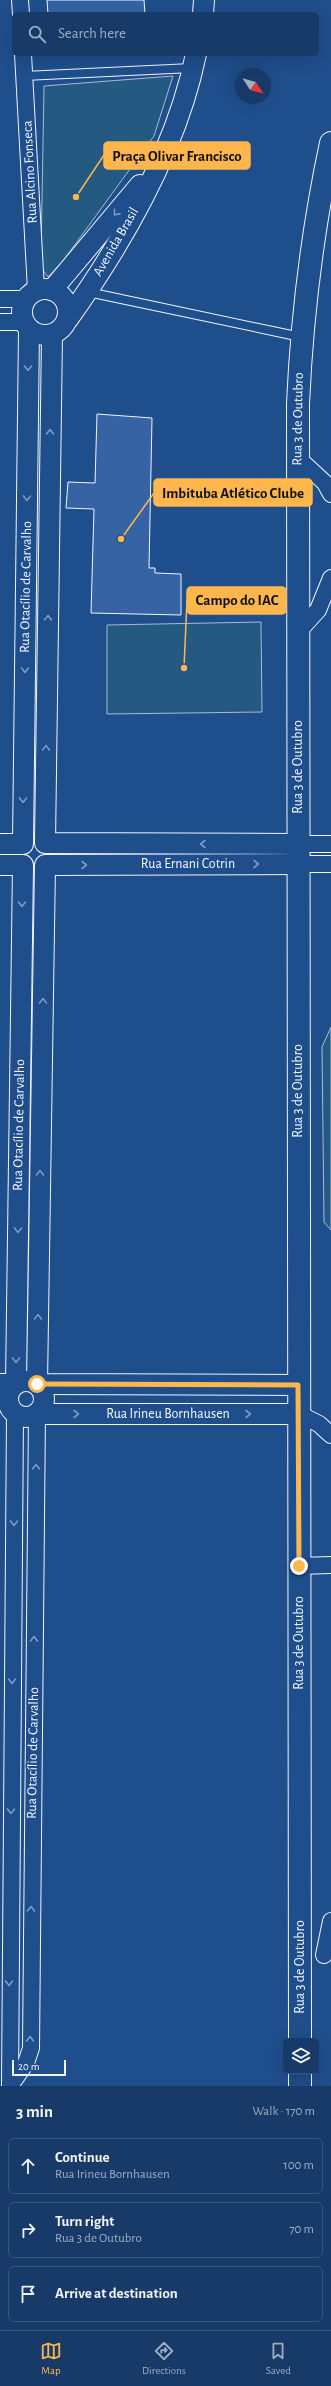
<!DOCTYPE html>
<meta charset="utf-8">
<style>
:root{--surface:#173a69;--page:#244571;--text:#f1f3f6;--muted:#9eadc0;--line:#36547d;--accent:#ffb74d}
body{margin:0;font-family:"Alegreya Sans",sans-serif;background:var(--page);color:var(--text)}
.controls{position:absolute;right:12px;bottom:12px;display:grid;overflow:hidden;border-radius:6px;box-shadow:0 4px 16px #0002}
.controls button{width:36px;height:36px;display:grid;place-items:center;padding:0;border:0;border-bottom:1px solid var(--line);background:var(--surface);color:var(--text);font:20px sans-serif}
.compass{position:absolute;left:235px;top:68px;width:36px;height:36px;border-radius:50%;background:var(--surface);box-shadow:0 4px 16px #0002;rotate:126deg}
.scale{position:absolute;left:12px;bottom:10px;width:54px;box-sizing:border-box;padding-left:4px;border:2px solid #f2f6ff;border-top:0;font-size:11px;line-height:14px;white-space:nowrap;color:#f2f6ff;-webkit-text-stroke:3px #1f4e8c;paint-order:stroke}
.stop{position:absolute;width:12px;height:12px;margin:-9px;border:3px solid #ffb74d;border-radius:50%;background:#fff}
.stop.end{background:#ffb74d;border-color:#fff;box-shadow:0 1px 4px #0008}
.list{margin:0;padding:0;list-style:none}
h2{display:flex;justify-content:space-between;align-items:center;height:52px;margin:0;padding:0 16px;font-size:17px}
h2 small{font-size:13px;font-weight:400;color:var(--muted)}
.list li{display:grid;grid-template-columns:26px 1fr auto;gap:12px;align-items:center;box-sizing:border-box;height:56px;margin:0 8px 8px;padding:0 8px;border:1px solid var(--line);border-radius:6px}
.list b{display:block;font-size:15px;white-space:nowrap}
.list p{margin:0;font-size:13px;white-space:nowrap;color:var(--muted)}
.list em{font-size:13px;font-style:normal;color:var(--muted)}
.icon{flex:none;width:22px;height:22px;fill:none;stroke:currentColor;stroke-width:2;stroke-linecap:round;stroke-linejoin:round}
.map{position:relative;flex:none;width:331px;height:2086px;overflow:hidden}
.search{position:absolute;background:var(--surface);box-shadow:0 4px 16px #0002;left:12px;right:12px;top:12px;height:44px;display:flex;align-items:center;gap:10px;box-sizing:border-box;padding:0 14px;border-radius:6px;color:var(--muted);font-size:15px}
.sheet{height:244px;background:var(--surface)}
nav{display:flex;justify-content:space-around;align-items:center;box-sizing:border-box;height:56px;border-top:1px solid var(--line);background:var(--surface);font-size:11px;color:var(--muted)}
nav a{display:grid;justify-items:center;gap:2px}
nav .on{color:var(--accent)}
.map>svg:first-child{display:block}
</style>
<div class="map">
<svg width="331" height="2086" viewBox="0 0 331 2086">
<rect width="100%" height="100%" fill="#1f4e8c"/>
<g fill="#245a82" stroke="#a8bbd7">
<polygon points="173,76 154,136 63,261 48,277 42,269 41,258 44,86"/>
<polygon points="261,622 262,712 107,714 107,625"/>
<polygon points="331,1027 331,1230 324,1222 322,1047"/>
</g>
<g fill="#3563a3" stroke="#f2f6ff">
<polygon points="47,0 144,0 145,14 48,14"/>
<polygon points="97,414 152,418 149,568 155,568 155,573 181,574 181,615 91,613 94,509 66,508 68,482 95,483"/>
</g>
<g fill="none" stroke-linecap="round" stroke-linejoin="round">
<defs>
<g id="service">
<polyline points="24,76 192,68"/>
<polyline points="88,292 301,337"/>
</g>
<g id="minor">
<polyline points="20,0 21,14"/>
<polyline points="23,54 36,290"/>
<polyline points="0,299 26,299"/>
<polyline points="0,322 24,322"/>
<polyline points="297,457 325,483 331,494"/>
<polyline points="298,632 318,610 331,578"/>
<polyline points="298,844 331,844"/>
<polyline points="299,864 331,864"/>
<polyline points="299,1414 319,1424 331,1435"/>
<polyline points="299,1566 331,1565"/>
<polyline points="324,1955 331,1921"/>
<polyline points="10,2086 26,2063 31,2048 37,1414"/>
<polyline points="10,2086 15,1414"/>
</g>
<g id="tertiary">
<polyline points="203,14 204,0"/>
<circle cx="45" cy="312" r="23"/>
<polyline points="52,290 140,185"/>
<path d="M 68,319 C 123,242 177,147 196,54"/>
<polyline points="52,335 45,843 298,844"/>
<polyline points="0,844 23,844 29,329"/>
<polyline points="0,865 23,865 16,1384 0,1384"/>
<circle cx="26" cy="1399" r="18"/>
<polyline points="298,1385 37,1384 45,865 299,864"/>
<polyline points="37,1414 299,1414"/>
</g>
<g id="secondary">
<path d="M 300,2041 L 298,404 C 302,314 312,232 331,143"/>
<polyline points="300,2071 300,2086"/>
</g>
</defs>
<use href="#service" stroke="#f2f6ff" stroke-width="10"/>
<use href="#minor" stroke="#f2f6ff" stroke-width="18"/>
<use href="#tertiary" stroke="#f2f6ff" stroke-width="22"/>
<use href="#secondary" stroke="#f2f6ff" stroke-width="24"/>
<use href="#service" stroke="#1f4e8c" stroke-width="8"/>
<use href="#minor" stroke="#1f4e8c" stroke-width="16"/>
<use href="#tertiary" stroke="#1f4e8c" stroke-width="20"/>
<use href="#secondary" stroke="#1f4e8c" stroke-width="22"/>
</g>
<defs><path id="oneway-chevron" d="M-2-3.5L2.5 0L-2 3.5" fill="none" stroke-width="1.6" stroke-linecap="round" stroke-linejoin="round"/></defs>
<g stroke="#7e9ac0">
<use href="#oneway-chevron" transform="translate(116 213) rotate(129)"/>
<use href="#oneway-chevron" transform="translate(28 368) rotate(91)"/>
<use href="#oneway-chevron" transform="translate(50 432) rotate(-89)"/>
<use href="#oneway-chevron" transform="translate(27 498) rotate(91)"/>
<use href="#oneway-chevron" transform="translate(48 618) rotate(-89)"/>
<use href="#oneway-chevron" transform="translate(25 670) rotate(91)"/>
<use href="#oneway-chevron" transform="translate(46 748) rotate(-89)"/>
<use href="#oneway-chevron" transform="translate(23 800) rotate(91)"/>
<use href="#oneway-chevron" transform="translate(203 844) rotate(-180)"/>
<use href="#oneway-chevron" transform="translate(256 864)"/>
<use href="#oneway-chevron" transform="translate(84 865)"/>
<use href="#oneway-chevron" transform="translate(22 904) rotate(91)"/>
<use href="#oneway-chevron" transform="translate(43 1001) rotate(-89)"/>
<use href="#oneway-chevron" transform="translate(40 1173) rotate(-89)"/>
<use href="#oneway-chevron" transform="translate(18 1230) rotate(91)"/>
<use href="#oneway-chevron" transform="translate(38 1317) rotate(-89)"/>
<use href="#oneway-chevron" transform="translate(16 1360) rotate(91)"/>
<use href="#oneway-chevron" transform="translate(76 1414)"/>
<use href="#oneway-chevron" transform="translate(248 1414)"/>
<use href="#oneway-chevron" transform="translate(36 1467) rotate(-89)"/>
<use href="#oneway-chevron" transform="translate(14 1523) rotate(91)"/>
<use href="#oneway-chevron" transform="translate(34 1639) rotate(-89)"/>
<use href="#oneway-chevron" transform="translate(12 1681) rotate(90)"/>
<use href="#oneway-chevron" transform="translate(11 1811) rotate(91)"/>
<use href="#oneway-chevron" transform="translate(31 1909) rotate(-89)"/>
<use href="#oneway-chevron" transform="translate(9 1983) rotate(90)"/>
<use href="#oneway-chevron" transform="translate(30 2039) rotate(-90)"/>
</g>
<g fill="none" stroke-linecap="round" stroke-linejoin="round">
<polyline stroke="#ffb74d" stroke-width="5" points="37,1384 298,1385 299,1566"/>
</g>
<g text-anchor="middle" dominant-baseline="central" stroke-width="3" stroke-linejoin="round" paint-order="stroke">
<g font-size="14" fill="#f2f6ff" stroke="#1f4e8c">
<text transform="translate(30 172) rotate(-93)">Rua Alcino Fonseca</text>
<text transform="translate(116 242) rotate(-60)">Avenida Brasil</text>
<text transform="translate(298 419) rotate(-89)">Rua 3 de Outubro</text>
<text transform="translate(26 587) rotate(-89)">Rua Otacílio de Carvalho</text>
<text transform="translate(298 767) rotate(-90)">Rua 3 de Outubro</text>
<text x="188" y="864">Rua Ernani Cotrin</text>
<text transform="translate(298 1091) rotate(-90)">Rua 3 de Outubro</text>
<text transform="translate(19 1125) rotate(-89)">Rua Otacílio de Carvalho</text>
<text x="168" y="1414">Rua Irineu Bornhausen</text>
<text transform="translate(299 1643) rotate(-90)">Rua 3 de Outubro</text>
<text transform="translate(33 1753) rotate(-89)">Rua Otacílio de Carvalho</text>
<text transform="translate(300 1967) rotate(-90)">Rua 3 de Outubro</text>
</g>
</g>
<path fill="none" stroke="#ffb74d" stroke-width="1.5" d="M76 197L104 155M121 539L154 493M184 668L187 600"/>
<g fill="#ffb74d" stroke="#1f4e8c" stroke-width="1.5">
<circle cx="76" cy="197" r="4"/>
<circle cx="121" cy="539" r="4"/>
<circle cx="184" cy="668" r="4"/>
</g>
<g fill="#ffb74d" stroke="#ffb74d" stroke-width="1.5">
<rect x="104" y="142" width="146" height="27" rx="4"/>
<rect x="154" y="479" width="158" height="27" rx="4"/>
<rect x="187" y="587" width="99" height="27" rx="4"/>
</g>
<g font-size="15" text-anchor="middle" font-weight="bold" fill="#111">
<text x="177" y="161">Praça Olivar Francisco</text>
<text x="233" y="498">Imbituba Atlético Clube</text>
<text x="237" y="605">Campo do IAC</text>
</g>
</svg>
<div class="controls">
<button><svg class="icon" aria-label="layers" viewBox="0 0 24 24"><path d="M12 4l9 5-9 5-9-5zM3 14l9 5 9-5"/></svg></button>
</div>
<svg class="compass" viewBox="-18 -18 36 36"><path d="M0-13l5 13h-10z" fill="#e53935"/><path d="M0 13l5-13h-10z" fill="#9eadc0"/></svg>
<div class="scale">20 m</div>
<div class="stop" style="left:37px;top:1384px"></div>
<div class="stop end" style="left:299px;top:1566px"></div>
<div class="search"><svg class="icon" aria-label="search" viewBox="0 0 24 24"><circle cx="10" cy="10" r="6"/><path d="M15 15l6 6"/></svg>Search here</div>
</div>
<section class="sheet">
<h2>3 min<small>Walk · 170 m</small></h2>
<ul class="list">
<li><svg class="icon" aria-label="ahead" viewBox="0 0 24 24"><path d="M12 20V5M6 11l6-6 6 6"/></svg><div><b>Continue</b><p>Rua Irineu Bornhausen</p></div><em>100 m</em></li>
<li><svg class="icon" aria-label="right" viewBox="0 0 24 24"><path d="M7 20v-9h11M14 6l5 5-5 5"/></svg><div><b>Turn right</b><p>Rua 3 de Outubro</p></div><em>70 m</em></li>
<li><svg class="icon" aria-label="arrive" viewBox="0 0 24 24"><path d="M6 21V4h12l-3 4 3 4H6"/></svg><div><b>Arrive at destination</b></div></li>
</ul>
</section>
<nav>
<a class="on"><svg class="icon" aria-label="map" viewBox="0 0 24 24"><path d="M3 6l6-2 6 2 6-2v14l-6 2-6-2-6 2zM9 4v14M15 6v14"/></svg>Map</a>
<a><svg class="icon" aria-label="directions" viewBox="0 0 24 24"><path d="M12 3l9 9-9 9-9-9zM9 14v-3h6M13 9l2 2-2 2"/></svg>Directions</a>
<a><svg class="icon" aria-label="saved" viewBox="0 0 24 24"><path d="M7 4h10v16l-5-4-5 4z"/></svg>Saved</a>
</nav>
